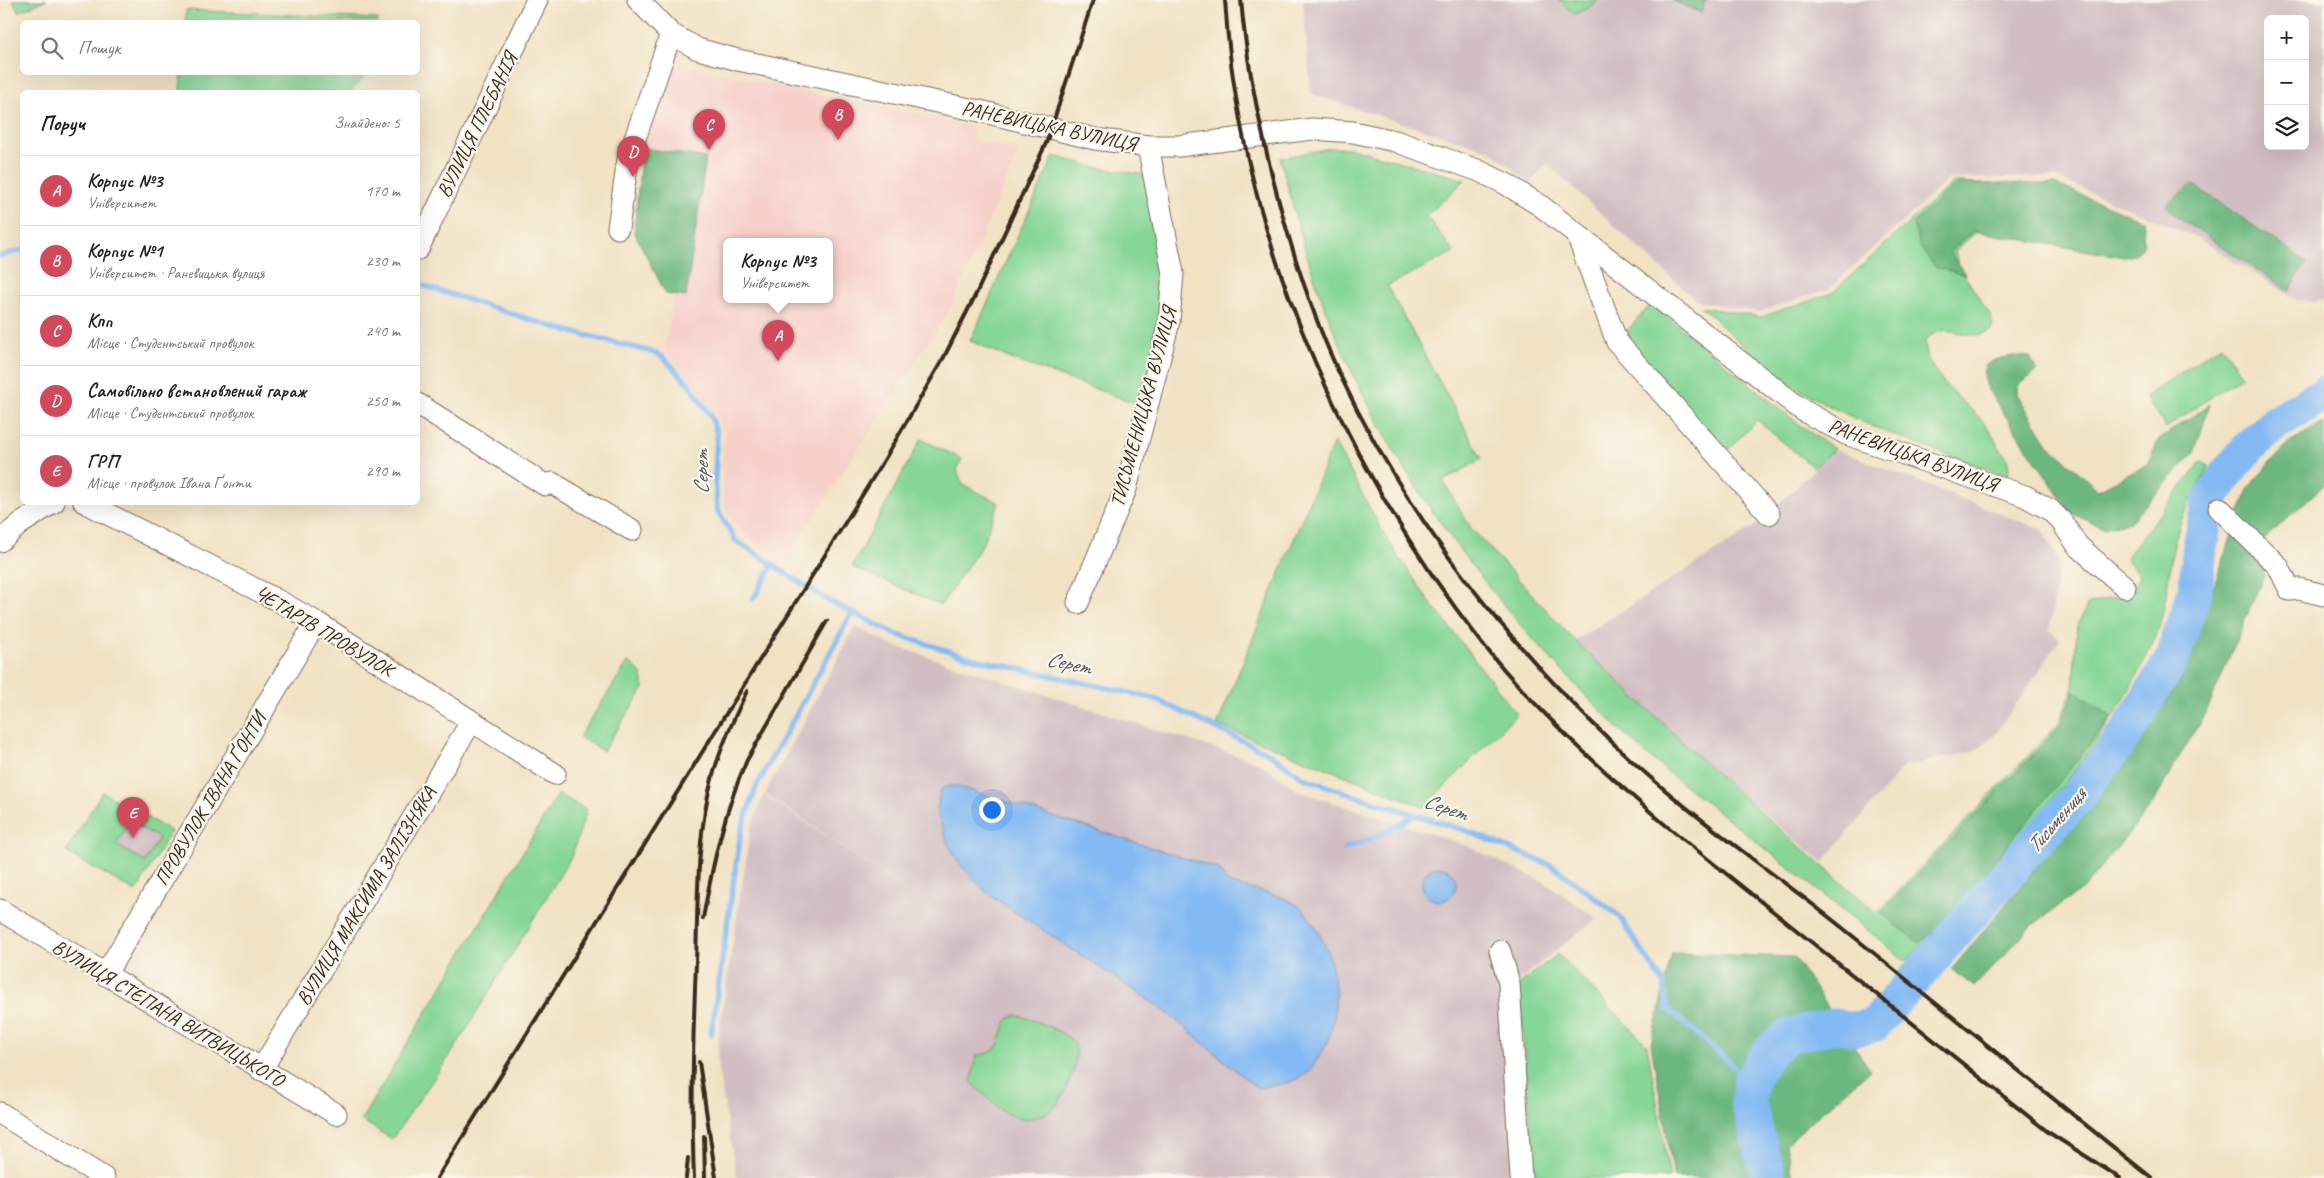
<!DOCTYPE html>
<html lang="uk">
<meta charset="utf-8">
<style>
:root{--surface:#fff;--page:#f6f6f6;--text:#222;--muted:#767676;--line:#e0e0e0;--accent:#d1495b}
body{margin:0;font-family:Caveat,sans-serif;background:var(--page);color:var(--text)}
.controls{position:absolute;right:15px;top:15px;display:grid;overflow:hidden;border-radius:8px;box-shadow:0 5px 20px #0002}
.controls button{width:45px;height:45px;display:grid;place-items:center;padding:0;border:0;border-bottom:1px solid var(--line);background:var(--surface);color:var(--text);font:25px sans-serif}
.you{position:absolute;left:991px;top:809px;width:18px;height:18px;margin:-12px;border:4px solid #fff;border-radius:50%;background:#1a73e8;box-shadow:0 0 0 8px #1a73e833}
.badge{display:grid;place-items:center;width:32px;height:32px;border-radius:50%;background:var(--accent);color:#fff;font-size:16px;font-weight:700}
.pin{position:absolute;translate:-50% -41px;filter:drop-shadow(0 1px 2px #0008)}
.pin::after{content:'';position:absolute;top:26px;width:18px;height:15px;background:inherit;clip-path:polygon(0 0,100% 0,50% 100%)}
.popup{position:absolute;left:723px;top:238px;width:110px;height:65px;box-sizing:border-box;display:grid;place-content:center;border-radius:8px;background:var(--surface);filter:drop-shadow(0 1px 4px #0005);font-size:16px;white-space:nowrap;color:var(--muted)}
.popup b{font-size:19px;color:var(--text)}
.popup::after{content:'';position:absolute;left:50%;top:100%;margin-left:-10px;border:10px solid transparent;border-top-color:var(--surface)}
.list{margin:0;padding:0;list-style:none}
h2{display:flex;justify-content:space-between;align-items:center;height:65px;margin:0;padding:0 20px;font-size:21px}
h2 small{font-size:16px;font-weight:400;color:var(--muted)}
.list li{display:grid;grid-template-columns:32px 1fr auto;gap:15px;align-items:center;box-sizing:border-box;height:70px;padding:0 20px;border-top:1px solid var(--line)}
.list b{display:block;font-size:19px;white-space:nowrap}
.list p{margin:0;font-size:16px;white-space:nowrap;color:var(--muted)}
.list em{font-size:16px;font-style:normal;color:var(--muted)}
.icon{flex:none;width:28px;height:28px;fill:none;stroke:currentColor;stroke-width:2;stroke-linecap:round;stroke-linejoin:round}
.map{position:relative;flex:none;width:2324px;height:1178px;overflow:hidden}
.search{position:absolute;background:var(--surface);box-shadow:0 5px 20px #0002;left:20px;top:20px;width:400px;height:55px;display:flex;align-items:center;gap:12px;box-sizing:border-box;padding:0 18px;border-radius:8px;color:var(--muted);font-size:19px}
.panel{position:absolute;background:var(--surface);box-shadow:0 5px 20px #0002;left:20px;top:90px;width:400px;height:415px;border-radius:8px}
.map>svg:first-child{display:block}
</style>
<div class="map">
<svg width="2324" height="1178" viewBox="0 0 2324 1178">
<rect width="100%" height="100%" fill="#fbf7ec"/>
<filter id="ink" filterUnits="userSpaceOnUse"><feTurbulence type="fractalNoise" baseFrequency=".02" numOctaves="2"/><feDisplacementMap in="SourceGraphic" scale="10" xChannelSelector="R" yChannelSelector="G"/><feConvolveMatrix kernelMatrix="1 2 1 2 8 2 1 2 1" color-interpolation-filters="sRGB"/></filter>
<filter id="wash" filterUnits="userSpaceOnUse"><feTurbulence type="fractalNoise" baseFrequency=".0096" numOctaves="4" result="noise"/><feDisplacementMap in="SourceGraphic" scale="20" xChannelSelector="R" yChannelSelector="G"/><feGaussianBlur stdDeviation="1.12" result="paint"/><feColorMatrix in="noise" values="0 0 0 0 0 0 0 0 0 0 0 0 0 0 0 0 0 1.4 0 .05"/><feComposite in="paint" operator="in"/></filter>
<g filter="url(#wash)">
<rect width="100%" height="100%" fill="#f1e2c4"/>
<path fill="#f7d0ca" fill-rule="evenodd" d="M 681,65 L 974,127 L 971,140 L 1019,150 L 951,308 L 785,560 L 746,535 L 731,519 L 724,504 L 722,473 L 724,434 L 715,414 L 692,382 L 664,351 L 674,296 L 666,294 L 634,232 L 640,168 L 644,148 L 672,70 ZM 727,242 L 829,242 L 829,300 L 727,300 Z"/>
<g fill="#d2bec2" fill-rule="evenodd">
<path d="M 1303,0 L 2324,0 L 2324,300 L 2298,301 L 2198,238 L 2055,177 L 1949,179 L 1829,289 L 1759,312 L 1697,301 L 1547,164 L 1530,183 L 1491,151 L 1311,94 ZM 2268,19 L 2305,19 L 2305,146 L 2268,146 Z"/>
<polygon points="1835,449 2042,530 2060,562 2049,630 2060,640 1994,736 1972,752 1904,766 1823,862 1721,778 1575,641 1760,523"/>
<polygon points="855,627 894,646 1260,763 1298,791 1465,845 1543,882 1597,918 1504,992 1516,1162 1509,1178 737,1178 717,1063 720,1025 751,827 764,795 937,910 765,794"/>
<polygon points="130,821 159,838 145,862 115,845"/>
</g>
<g fill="#86d696" stroke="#60805a" fill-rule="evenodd">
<polygon points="13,0 46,0 18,12"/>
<polygon points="1559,0 1598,0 1588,8 1574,14"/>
<polygon points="186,10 378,19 378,22 185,22"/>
<polygon points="181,73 181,72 367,73 350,92 180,92"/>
<path d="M 1330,148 L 1351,148 L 1465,180 L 1426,216 L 1454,252 L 1387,286 L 1482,459 L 1443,481 L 1471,528 L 1575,641 L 1721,778 L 1877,913 L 2058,725 L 2073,689 L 2077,626 L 2088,604 L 2132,592 L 2139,576 L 2126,557 L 2201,462 L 2209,466 C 2199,486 2186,506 2179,527 C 2166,563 2170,603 2155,638 C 2102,762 1995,862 1906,961 C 1850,916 1794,871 1738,827 C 1703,799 1665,772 1632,741 C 1510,625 1403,494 1337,338 C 1312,280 1296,219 1280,158 Z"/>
<polygon points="1054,156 1094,167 1147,175 1169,271 1164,322 1140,405 1009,358 970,341"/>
<path d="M 1953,182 L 2002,186 L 1984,226 L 1955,250 L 1958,266 L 1991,316 L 1993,325 L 1990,331 C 1963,345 1949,316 1925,341 C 1926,377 1962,397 1983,422 C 1989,429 1993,437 1998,445 C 2006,456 2011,463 2008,476 C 1937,451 1862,428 1798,388 C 1763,365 1732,335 1701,307 L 1761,317 L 1832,293 Z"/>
<polygon points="1651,304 1801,426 1834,449 1814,468 1757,420 1726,452 1633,346 1627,331"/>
<polygon points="2221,345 2242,376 2166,428 2145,397"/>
<polygon points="921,439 962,459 957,469 962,484 999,503 982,545 941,605 852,567"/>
<polygon points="1334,442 1386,538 1429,601 1517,714 1424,807 1217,725"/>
<path d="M 628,662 C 639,668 643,675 644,688 L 603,751 L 579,737 Z"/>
<path d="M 102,792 L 171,831 L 136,892 L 66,852 ZM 130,821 L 159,838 L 145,862 L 116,845 Z"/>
<polygon points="558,794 587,810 571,857 455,1048 392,1139 361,1120"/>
<polygon points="1558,954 1647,1045 1670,1178 1534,1178 1519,984"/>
<path d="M 1015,1015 C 1030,1018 1065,1031 1074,1043 C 1082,1056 1065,1097 1055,1107 C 1048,1115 1030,1121 1019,1118 C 1001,1115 984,1094 971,1082 L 977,1055 C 1011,1054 994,1023 1015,1015 Z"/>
</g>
<g fill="#6cb77f" stroke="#54704e">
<polygon points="1672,0 1706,0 1701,13"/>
<polygon points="644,148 706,158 686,297 666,294 634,232 640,168"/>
<polygon points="2000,183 2055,184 2144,221 2143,247 2134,255 2124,257 1973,231 1949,252 1966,275 1935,267 1920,247 1913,224 1954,185"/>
<polygon points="2192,184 2307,262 2289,291 2176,216 2166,205"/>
<path d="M 2013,356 L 2030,357 L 2037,371 C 2030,380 2016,380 2017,394 L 2048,444 L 2098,490 L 2147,465 L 2159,439 L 2210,404 L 2194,453 L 2130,522 L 2103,528 L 2071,513 L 1986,387 C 1977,361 1992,360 2013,356 Z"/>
<polygon points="2324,422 2324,485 2260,543 2264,575 2208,708 2151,806 2085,887 2031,926 1974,987 1952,969 2129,755 2180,682 2249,487 2288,443"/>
<polygon points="2075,691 2112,717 1946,921 1919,943 1881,913 2060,727"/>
<polygon points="1672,953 1794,957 1870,1070 1786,1144 1793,1178 1674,1178 1651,1044"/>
</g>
<g fill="#84baf3" stroke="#607288">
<path d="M 947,786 L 956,786 L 1219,869 L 1227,883 C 1247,889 1282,894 1299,906 C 1303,909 1306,914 1309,918 C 1339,955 1346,1020 1317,1060 C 1314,1064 1312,1070 1308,1072 C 1293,1084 1276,1085 1257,1088 L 1164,1010 L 988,894 L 959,863 L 948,844 L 937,813 L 940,791 Z"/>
<circle cx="1439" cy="884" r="17"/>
</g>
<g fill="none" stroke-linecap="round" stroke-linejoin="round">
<g stroke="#84baf3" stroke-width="5.5">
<polyline points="0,256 22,250"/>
<polyline points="418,284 557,328 656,353 664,358 689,384 711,416 717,435 715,478 717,509 736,541 826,599 895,634 975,659 1153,698 1270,754 1304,778 1361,798 1464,830 1553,866 1619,916 1664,984 1667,1008 1751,1081"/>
<polyline points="753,599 773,565"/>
<polyline points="1344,848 1378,836 1415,815"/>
<polyline points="711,1034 741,831 756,787 852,613"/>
</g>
<polyline stroke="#84baf3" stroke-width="35" points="1769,1178 1748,1102 1751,1081 1761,1063 1774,1046 1790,1035 1835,1026 1856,1029 1874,1025 2027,851 2074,801 2125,735 2171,661 2195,591 2200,546 2209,501 2228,472 2249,447 2275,423 2324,394"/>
</g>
</g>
<g filter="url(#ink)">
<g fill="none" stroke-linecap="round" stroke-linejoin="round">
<defs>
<g id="minor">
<polyline points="638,0 671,34 698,49 738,60 984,112 1095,139 1148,146 1179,146 1312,129 1353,132 1395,141 1477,170 1506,184 1541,206 1802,410 1846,434 2025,496 2050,510 2061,521 2078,546 2125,587"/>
<polyline points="618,228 628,159 671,34"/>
<polyline points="1577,235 1617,342 1769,514"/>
<polyline points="418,249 537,0"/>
<polyline points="418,404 545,485 552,483 632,530"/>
<polyline points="84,502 275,599 316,622 555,774"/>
<polyline points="2219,508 2278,566 2290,590 2299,589 2324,595"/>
<polyline points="0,541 20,524 54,502"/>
<polyline points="1078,603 1126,489 1169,322 1173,273 1148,146"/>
<polyline points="0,910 336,1114"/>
<polyline points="1500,951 1509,983 1521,1178"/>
<polyline points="105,975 316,622"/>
<polyline points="261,1070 471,722"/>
<polyline points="0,1113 104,1178"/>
</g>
</defs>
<use href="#minor" stroke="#7b6a58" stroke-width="23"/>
<use href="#minor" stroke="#fff" stroke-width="21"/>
<g stroke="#3b2a1e" stroke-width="4">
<path d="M 1225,0 C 1239,230 1341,463 1482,643 C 1535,710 1599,767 1663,823 L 2048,1132 L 2120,1178"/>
<path d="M 1241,0 C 1246,59 1258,118 1272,175 C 1289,243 1310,310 1339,373 C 1405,514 1503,638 1615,745 C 1685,813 1768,868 1844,929 C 1947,1012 2049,1096 2152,1178"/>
<path d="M 703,918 C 713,864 724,811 747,760 L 827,621"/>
<polyline points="699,1062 716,1178"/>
<polyline points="704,1136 705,1178"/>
<polyline points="437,1178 886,457 944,357 977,292 1047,141 1093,0"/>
<polyline points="686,1178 688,1158"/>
<path d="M 694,1178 C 691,1106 693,1034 696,963 C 698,900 696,836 713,775 C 721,746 734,718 747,691"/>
</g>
</g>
</g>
<g text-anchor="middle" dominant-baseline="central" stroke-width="4.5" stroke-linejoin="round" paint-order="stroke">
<g font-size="20" fill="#3b2a1e" stroke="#fbf7ec">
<text transform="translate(477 125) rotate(-64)">ВУЛИЦЯ ПЛЕБАНІЯ</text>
<text transform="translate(1049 126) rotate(12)">РАНЕВИЦЬКА ВУЛИЦЯ</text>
<text transform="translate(1143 407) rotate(-75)">ТИСЬМЕНИЦЬКА ВУЛИЦЯ</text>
<text transform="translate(1913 455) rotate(20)">РАНЕВИЦЬКА ВУЛИЦЯ</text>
<text transform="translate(324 631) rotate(31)">ЧЕТАРІВ ПРОВУЛОК</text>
<text transform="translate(210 799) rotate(-59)">ПРОВУЛОК ІВАНА ҐОНТИ</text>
<text transform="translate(366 896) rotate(-59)">ВУЛИЦЯ МАКСИМА ЗАЛІЗНЯКА</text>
<text transform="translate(168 1013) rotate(31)">ВУЛИЦЯ СТЕПАНА ВИТВИЦЬКОГО</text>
</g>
<g font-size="21" font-style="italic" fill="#51555e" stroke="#fbf7ec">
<text transform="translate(701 472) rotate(-90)">Серет</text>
<text transform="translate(1069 663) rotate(12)">Серет</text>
<text transform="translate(1446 807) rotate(19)">Серет</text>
<text transform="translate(2056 820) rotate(-49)">Тисьмениця</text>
</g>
</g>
</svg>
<div class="controls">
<button>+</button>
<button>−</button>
<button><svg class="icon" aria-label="layers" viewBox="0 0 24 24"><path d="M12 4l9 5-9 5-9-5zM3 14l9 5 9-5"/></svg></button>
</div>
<div class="you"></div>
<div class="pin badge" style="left:778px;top:361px">A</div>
<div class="popup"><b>Корпус №3</b>Університет</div>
<div class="pin badge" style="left:838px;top:140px">B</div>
<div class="pin badge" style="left:709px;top:150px">C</div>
<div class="pin badge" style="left:633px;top:177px">D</div>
<div class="pin badge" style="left:133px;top:838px">E</div>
<div class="search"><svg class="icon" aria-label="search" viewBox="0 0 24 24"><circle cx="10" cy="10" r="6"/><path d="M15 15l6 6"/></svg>Пошук</div>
<section class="panel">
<h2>Поруч<small>Знайдено: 5</small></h2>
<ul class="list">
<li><span class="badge">A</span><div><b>Корпус №3</b><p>Університет</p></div><em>170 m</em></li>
<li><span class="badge">B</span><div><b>Корпус №1</b><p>Університет · Раневицька вулиця</p></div><em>230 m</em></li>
<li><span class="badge">C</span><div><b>Кпп</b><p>Місце · Студентський провулок</p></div><em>240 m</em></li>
<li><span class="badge">D</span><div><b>Самовільно встановлений гараж</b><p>Місце · Студентський провулок</p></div><em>250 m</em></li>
<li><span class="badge">E</span><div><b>ГРП</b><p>Місце · провулок Івана Ґонти</p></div><em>290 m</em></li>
</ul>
</section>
</div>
